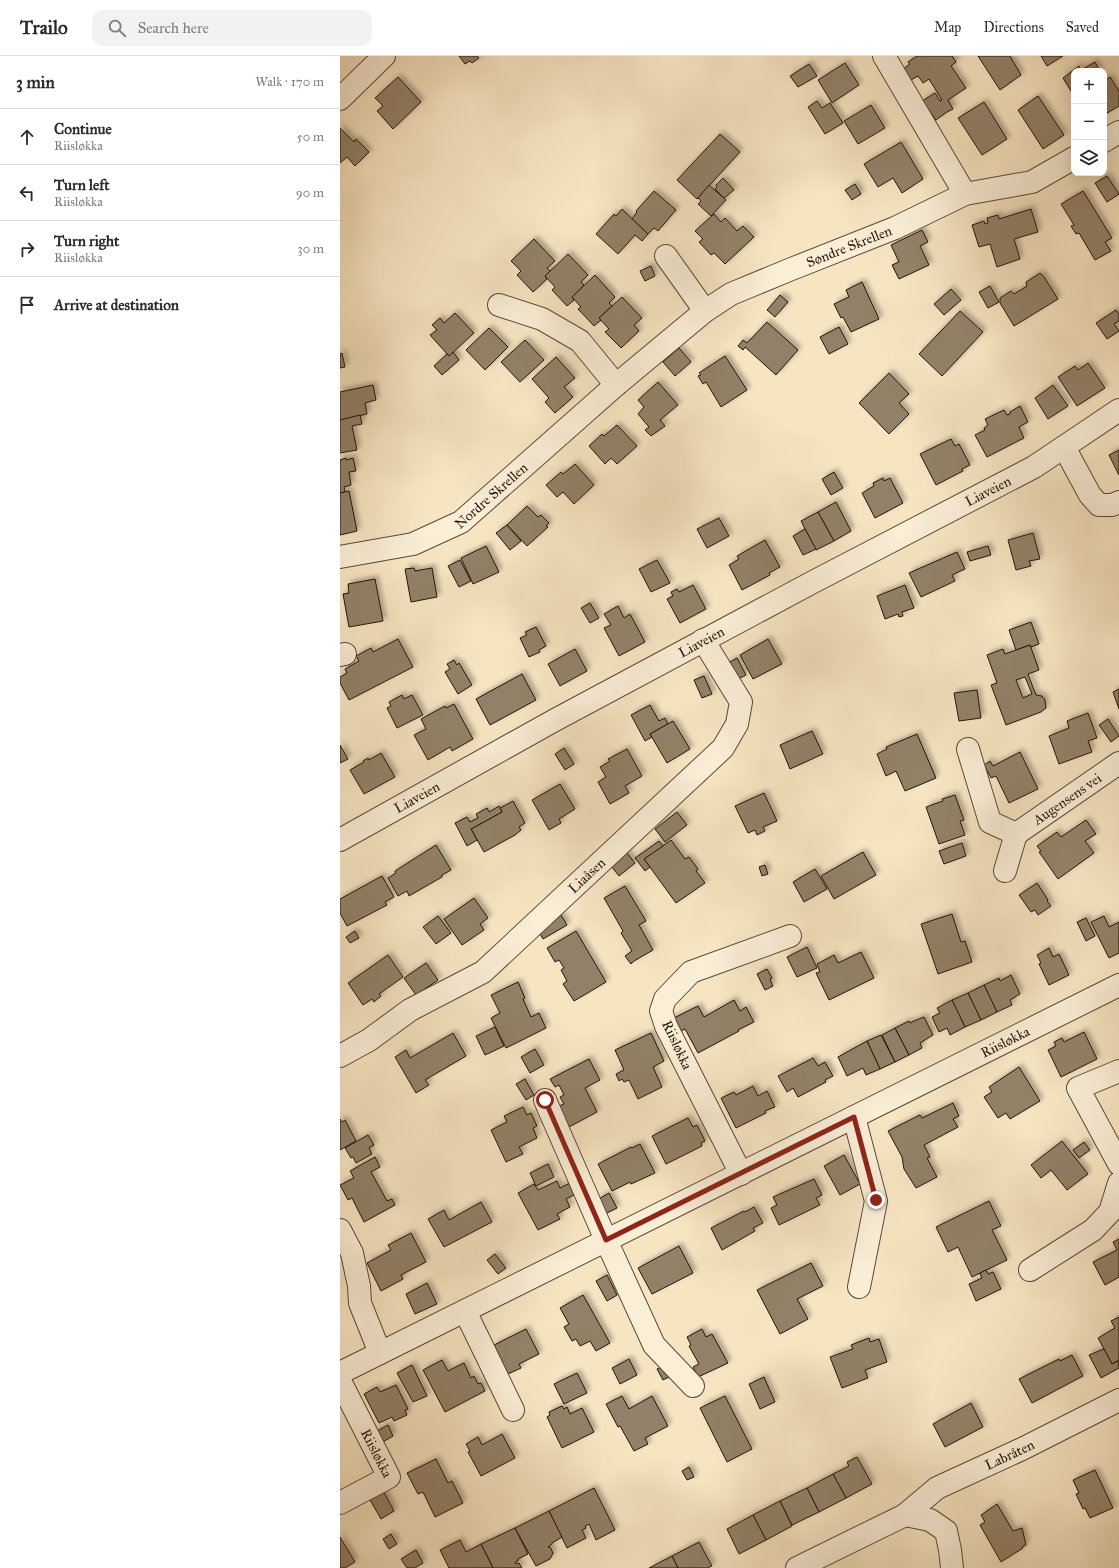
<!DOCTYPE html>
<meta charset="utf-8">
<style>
:root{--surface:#fff;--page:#f2f2f3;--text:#2b2b33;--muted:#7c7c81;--line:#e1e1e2}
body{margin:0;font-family:"IM FELL Great Primer",serif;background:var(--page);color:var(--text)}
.controls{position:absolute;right:12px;top:12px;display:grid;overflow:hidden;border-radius:8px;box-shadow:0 4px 16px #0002}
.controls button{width:36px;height:36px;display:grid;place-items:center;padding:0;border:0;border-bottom:1px solid var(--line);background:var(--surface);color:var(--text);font:20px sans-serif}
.stop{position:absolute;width:12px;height:12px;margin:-9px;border:3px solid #8f2418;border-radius:50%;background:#fff}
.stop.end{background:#8f2418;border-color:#fff;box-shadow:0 1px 4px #0008}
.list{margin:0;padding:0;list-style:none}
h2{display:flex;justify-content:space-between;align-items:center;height:52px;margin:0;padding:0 16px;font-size:17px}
h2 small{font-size:13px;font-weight:400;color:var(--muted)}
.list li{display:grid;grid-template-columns:26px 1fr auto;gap:12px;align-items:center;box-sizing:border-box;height:56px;padding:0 16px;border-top:1px solid var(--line)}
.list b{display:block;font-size:15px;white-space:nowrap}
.list p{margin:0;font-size:13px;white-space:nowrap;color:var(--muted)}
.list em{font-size:13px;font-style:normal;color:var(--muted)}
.icon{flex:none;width:22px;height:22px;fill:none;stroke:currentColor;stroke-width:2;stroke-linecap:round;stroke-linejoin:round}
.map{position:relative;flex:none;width:779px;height:1512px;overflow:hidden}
header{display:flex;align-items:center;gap:24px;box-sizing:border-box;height:56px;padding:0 20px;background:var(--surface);border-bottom:1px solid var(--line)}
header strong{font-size:19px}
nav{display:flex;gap:22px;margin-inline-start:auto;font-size:14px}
.search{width:280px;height:36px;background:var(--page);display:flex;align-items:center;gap:10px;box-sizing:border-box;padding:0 14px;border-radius:12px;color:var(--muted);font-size:15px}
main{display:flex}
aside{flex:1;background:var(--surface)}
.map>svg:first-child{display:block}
</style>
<header>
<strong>Trailo</strong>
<div class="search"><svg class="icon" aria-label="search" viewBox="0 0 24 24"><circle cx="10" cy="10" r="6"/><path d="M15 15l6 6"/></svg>Search here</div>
<nav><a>Map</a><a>Directions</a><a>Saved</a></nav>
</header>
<main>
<aside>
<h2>3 min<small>Walk · 170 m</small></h2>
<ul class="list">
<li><svg class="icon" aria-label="ahead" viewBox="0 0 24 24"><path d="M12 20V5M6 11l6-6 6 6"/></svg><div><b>Continue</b><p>Riisløkka</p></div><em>50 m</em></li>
<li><svg class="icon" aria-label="left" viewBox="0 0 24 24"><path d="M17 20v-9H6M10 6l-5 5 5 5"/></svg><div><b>Turn left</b><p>Riisløkka</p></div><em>90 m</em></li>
<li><svg class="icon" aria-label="right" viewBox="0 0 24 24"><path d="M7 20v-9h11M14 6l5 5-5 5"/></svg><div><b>Turn right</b><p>Riisløkka</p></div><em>30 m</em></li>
<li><svg class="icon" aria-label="arrive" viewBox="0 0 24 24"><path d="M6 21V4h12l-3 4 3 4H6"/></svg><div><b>Arrive at destination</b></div></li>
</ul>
</aside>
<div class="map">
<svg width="779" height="1512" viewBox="0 0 779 1512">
<defs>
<filter id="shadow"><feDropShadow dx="3.5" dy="-3.5" stdDeviation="2" flood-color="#0004"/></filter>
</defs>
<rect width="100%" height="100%" fill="#f7e5c2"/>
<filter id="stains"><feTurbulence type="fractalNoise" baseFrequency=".005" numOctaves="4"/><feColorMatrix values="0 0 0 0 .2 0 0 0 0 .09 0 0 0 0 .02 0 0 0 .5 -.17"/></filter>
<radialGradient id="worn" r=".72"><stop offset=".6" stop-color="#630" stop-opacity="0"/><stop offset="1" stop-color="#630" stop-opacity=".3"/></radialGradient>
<g fill="#928168" stroke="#251407" fill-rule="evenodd" filter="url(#shadow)">
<polygon points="119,0 137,0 139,2 132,7 130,5 125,8"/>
<polygon points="577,0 612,0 616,6 611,10 626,32 608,44 613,53 607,56 596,64 582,45 595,37 600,45 602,44 589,23 583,27 578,20 571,24 563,13 570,8 568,6"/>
<polygon points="638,0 670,0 681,19 660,34"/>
<polygon points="701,0 723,0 707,10"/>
<polygon points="755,6 760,15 734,15 734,40 723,22 739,10 741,14"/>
<polygon points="505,7 519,29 492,47 478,24"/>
<polygon points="469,8 477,20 458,31 450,20"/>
<polygon points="58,21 81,46 53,73 37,55 43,50 35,42"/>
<polygon points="764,21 766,24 770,21 779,35 779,50 764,59"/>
<polygon points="698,40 724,79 703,93 678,54"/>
<polygon points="477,45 482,52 490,47 503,67 485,78 468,51"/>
<polygon points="644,46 667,83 642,99 618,62"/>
<polygon points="531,49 545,72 518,88 504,65"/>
<polygon points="0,72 14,86 16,83 29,96 15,110 7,101 0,107"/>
<polygon points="380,78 400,96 357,143 337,124"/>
<polygon points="561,86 583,123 562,137 553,122 538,131 524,108"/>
<polygon points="767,120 779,138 767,146 755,127"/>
<polygon points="383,122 394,134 384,142 375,133 377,131 376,129"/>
<polygon points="515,128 521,138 512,144 505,134"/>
<polygon points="369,129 386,144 371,160 358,148 361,145 358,142"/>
<polygon points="314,135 336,154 318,175 314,172 308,178 292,163 297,156 296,155"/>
<polygon points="743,135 772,182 765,186 771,195 755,204 739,177 736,178 731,170 734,169 721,148"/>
<polygon points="282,153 308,178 302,185 295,179 278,198 256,178 274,158 276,160"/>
<polygon points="691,153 698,176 674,183 680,203 657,211 650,188 639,191 632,169 644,165 645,168 648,167 647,162 658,159 659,163"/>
<polygon points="374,158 381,166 385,162 397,175 403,170 414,181 385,208 374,197 371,199 359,186 363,183 355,175"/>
<polygon points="582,174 588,186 580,190 589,209 559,223 552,209 559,206 551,189"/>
<polygon points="194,183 215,205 207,212 210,215 205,220 207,223 193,236 177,219 181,215 171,205"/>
<polygon points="228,198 248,219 241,226 244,229 232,241 234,244 227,250 212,234 215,231 205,220"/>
<polygon points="311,210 315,220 305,225 300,215"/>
<polygon points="700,217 704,221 718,243 674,270 660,247 660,242 671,235 674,238 687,230 686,226"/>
<polygon points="255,219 275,241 269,247 272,250 259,262 261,264 254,270 238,253 241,251 232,241"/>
<polygon points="522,226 539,263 511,276 503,261 501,262 494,248 509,241 506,234"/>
<polygon points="650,230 659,246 648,252 639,236"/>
<polygon points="611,233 621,244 604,259 594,248"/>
<polygon points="440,239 448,246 435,261 427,254"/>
<polygon points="282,241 302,262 294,269 299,275 281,292 265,276 269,273 259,262"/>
<polygon points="776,254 779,258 779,265 774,268 779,275 767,283 756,267"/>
<polygon points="620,255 643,276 602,320 579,298"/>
<polygon points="115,257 134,277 109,300 90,279 97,274 92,269 100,262 104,267"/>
<polygon points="427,266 458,294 436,319 405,291 403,294 398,290 403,284 407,287"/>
<polygon points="499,271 508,288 489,298 480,281"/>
<polygon points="149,272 168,291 145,314 126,294"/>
<polygon points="185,284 204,304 180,326 161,306"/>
<polygon points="339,292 351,306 335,320 323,306"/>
<polygon points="113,296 119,304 102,319 94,310 107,298 109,300"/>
<polygon points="2,297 5,311 0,312 0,298"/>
<polygon points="385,300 407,334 381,351 366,326 363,328 358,320 361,319 359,317"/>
<polygon points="216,301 235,322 224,331 233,341 215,357 205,346 209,342 192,323"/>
<polygon points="748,307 765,332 737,350 718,321 735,310 738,314"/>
<polygon points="549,317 569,338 559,347 569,358 549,378 519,347"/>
<polygon points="318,326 338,349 320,364 325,370 311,380 305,374 309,371 298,358 304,351 298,344"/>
<polygon points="33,329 36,344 25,347 27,358 0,364 0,336"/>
<polygon points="713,329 728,350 708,363 695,342"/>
<polygon points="680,350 688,366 679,371 684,382 647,401 635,379 645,374 644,372 648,369 645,363 664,354 667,359 670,358 670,356"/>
<polygon points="20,359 22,368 12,370 17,394 0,397 0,364"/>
<polygon points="277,369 297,390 277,408 271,402 265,408 249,390 262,378 264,380"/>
<polygon points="611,383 615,390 619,388 630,409 622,413 623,415 596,429 580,398"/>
<polygon points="779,394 779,419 769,399"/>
<polygon points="6,402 6,404 13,402 16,415 9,416 11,429 4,431 5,436 0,437 0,404"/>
<polygon points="235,408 254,429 234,448 223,436 217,441 206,429 221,416 223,418"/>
<polygon points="494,416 503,432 491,439 482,423"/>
<polygon points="543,422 544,425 550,422 563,447 535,462 522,437 534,430 533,427"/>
<polygon points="9,435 17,475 0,479 0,437"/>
<polygon points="496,446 511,475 494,485 478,456"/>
<polygon points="187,450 198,461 201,459 209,467 206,470 208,471 187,490 167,469"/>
<polygon points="478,456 494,485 476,494 461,465"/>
<polygon points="379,462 389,480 367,492 357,473"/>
<polygon points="167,469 181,485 170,494 156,477"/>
<polygon points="465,473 476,493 463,499 453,480"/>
<polygon points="693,477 700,503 689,505 691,510 676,514 668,484"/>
<polygon points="425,484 440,511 429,517 430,519 402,534 389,509 399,503 397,500"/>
<polygon points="146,490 159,516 133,528 121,502"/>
<polygon points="648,490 651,499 630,505 627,496"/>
<polygon points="617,496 625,513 612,519 615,525 581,541 569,517"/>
<polygon points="120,504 131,525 119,531 108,510"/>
<polygon points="317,504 330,527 311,536 299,513"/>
<polygon points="74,512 75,515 92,512 97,541 71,546 65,513"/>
<polygon points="35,523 43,565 9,571 3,538 9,537 8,528"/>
<polygon points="353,529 366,553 340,567 327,543 333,540 331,536 337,533 339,536"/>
<polygon points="565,529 574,552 562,556 563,560 559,561 558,558 545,563 537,540"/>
<polygon points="250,547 259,562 250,567 241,552"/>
<polygon points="278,550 284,562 290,558 305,586 279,600 264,572 271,569 264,558"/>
<polygon points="691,566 699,588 691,591 690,589 676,594 669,574"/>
<polygon points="196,571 206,590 199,594 200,596 189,601 180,582 187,579 185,576"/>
<polygon points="58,583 73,611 9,644 0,627 0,621 7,617 5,613 19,605 16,600 31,592 33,596"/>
<polygon points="428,583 442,608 413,623 400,599"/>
<path d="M 690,589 L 699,614 L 688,618 L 696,639 L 702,640 L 705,644 L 706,652 L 701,656 L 666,669 L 651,629 L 657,627 L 647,599 L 663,593 L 665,598 ZM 685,621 L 692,638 L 683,642 L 676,624 Z"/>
<polygon points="235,593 247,615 220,630 208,608"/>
<polygon points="397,602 406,619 396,624 388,607"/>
<polygon points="114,604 117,609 119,607 132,629 118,638 105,616 110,613 107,608"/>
<polygon points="182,618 196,644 150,669 136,643"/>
<polygon points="364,620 372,638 362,642 354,624"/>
<polygon points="779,633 779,653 773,636"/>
<polygon points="637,634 641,662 619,665 614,637"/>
<polygon points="62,639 64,643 72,639 83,659 57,672 47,652 51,650 49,646"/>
<polygon points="114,648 133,683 112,695 110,691 88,704 74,679 86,673 81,663 105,650 106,652"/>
<polygon points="310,649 319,665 325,662 328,668 310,678 312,681 305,685 291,659"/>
<polygon points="748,657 757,682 748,685 752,696 719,708 709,680 729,672 727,665"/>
<polygon points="768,663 779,680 771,686 759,669"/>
<polygon points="333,665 350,693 327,707 310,678"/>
<polygon points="472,675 483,698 450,713 440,689"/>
<polygon points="577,678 596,722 565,735 556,715 546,720 537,698 547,693 546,691"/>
<polygon points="0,689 8,703 0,707"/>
<polygon points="224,692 234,708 225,714 215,698"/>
<polygon points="287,693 302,720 285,730 289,737 270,748 258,726 266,721 260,711 270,705 268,703"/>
<polygon points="680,696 698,733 669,747 656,720 651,722 644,709 650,705 653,710"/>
<polygon points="41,697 55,721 24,738 10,714 24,706 23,705 28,702 29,704"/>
<polygon points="220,728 235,753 219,763 221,767 209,774 192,744"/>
<polygon points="424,737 437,765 423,771 425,775 417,779 415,774 408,777 395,750"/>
<polygon points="615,739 624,764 620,765 625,779 599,788 586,751 603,745 602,743"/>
<polygon points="173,745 185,767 179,771 181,774 175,779 144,796 131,773 162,756 160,752"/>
<polygon points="159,750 162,756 131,773 137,784 127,790 115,767 127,761 130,766 138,762 136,758 147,752 149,756"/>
<polygon points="337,756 347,769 325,786 315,773"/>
<polygon points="746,764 756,778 745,785 754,797 718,823 699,796 701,795 697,790 717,776 721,781"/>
<polygon points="331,784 345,803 349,801 358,813 356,815 365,827 336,847 304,803"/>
<polygon points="319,785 323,790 304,803 310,811 305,815 295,802"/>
<polygon points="622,787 626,800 604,808 599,795"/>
<polygon points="96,789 111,814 102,819 102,821 69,840 67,835 58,840 48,822 56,817 55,815"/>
<polygon points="523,796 536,819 494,843 481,820"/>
<polygon points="287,797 295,807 279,820 271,810"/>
<polygon points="425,809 428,818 422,820 419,811"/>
<polygon points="475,813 487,833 464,846 453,826"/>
<polygon points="42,820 54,841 45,846 47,849 7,870 0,857 0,843"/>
<polygon points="697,827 708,844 707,845 711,850 698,859 695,854 691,856 679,839"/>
<polygon points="285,830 306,865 299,869 313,894 294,905 291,908 285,900 292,895 281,877 283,875 264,842"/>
<polygon points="134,842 148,862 140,868 144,874 122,889 104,863"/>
<polygon points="612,858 621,886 625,885 632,906 598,918 581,868"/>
<polygon points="221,859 227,869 203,883 197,873"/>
<polygon points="98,860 111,877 96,888 83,871"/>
<polygon points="764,860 769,871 779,866 779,897 769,902 751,866"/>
<polygon points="746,862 755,880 746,885 737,866"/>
<polygon points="15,875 19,882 10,887 6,881"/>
<polygon points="236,875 266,926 234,945 223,928 227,925 221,914 224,912 219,904 215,906 207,892"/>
<polygon points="467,891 477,912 457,921 447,901"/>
<polygon points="709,892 713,901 719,898 729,919 709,929 699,908 701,907 697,899"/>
<polygon points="521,896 534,922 489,944 476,917 480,916 477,908 494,899 498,907"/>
<polygon points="48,899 63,921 39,938 41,940 34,946 32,943 23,949 8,927"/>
<polygon points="86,907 98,924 76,939 64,922"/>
<polygon points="427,913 432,922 430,923 433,930 425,934 417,918"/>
<polygon points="671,919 680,938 670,944 672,949 657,956 644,929 659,922 660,925"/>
<polygon points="178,926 185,942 183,943 191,961 199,957 206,972 166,992 151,962 160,957 151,939"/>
<polygon points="644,929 657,956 641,964 628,937"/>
<polygon points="628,937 641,964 625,971 612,944"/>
<polygon points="394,944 400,955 406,951 414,966 398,974 399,975 358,997 345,973 337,977 330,964 358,950 364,961"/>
<polygon points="612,944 625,971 610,979 607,972 599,976 592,961 600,957 597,952"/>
<polygon points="584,961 593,979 580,987 582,992 569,999 555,972 569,965 570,967 574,965"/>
<polygon points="155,971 164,990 145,999 136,980"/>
<polygon points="555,972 569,999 555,1006 542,979"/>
<polygon points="744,976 757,1003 721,1021 708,994 716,990 714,986 722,982 724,986"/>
<polygon points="113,977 126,1000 85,1024 89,1029 76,1037 55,1001 66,994 70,1002"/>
<polygon points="311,977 324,1005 313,1011 322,1031 298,1043 289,1024 284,1026 282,1023 279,1025 276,1018 284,1014 275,994"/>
<polygon points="541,979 555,1006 540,1013 527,985"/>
<polygon points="527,985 540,1013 526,1019 523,1012 507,1020 498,1001"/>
<polygon points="195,993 204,1009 190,1017 181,1001"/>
<polygon points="473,1002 478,1010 485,1006 493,1020 485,1024 486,1026 458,1041 453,1032 447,1036 438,1020"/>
<polygon points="249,1003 260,1024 245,1032 257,1056 229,1071 219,1050 224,1048 220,1041 224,1039 219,1029 215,1031 210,1023"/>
<polygon points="679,1011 700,1045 670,1063 666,1057 658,1062 644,1041 652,1036 649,1031"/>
<polygon points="185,1023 194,1039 186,1044 176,1028"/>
<polygon points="413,1030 418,1040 427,1035 435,1051 425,1055 426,1057 396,1072 381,1042 394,1036 396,1039"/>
<polygon points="613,1047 619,1060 613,1063 618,1071 584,1089 590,1101 587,1102 597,1121 576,1132 564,1113 562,1101 548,1075 580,1059 582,1062"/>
<polygon points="183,1051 187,1059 191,1057 197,1070 193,1072 197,1082 179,1091 183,1098 166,1106 151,1074 167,1066 164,1060"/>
<polygon points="348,1062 353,1071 357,1069 365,1085 361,1087 362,1090 326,1108 312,1080"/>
<polygon points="0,1063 2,1066 5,1064 16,1085 0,1094"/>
<polygon points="28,1079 34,1089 29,1092 32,1098 16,1107 13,1101 11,1102 5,1092"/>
<polygon points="722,1085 748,1118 727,1134 711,1114 701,1122 691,1109"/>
<polygon points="744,1086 750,1094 739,1102 733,1094"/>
<polygon points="300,1088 315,1117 291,1128 290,1126 272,1135 258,1108 291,1091 292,1092"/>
<polygon points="504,1099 520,1128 500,1139 484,1110"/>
<polygon points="35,1101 40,1111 31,1116 47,1145 52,1143 55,1149 24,1166 12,1142 8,1144 0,1129 14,1122 10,1115"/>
<polygon points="208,1108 214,1121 196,1130 190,1117"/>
<polygon points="474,1123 482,1139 476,1142 480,1149 439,1169 431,1152 437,1149 433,1141"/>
<polygon points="217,1125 220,1132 230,1127 236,1138 226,1143 230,1151 217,1158 220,1163 198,1174 178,1137 194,1128 198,1134"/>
<polygon points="269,1137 277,1152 265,1158 257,1144"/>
<polygon points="649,1145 661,1170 652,1174 667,1204 632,1221 618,1191 608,1196 596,1171"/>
<polygon points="141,1146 152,1166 104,1191 88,1163 104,1154 109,1164"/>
<polygon points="414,1151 423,1167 413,1172 415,1175 382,1194 371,1172 404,1155 405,1156"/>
<polygon points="71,1177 86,1206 61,1219 63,1223 41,1235 27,1207 51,1194 48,1189"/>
<polygon points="779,1183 779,1221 765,1229 753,1206 777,1194 773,1186"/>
<polygon points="339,1190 353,1217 312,1238 298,1212"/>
<polygon points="155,1198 166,1212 158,1218 147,1204"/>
<polygon points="471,1207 483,1230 457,1243 468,1263 440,1278 417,1234"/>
<polygon points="646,1214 648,1218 653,1216 661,1233 636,1245 629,1228 642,1222 640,1217"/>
<polygon points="267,1219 277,1239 267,1245 256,1225"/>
<polygon points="87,1227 97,1248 75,1258 66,1238"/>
<polygon points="243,1239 270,1287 256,1295 250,1285 240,1290 236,1283 232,1285 224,1271 229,1268 220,1252"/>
<polygon points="779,1261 779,1304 772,1308 758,1282 775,1272 771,1265"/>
<polygon points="186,1273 199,1298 179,1308 181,1312 168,1318 154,1289"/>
<polygon points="362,1273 366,1281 372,1278 388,1307 358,1321 353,1311 359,1308 349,1290 351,1289 347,1281"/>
<polygon points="529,1282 530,1286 539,1283 547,1306 525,1314 528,1322 502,1332 490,1301 513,1293 511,1289"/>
<polygon points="764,1293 772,1308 778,1305 779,1312 761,1322 749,1299"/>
<polygon points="732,1299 743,1320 692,1347 679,1323 719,1303 720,1305"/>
<polygon points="289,1303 297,1319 280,1328 272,1312"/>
<polygon points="102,1304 108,1315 124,1307 131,1322 134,1320 138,1328 141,1327 145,1335 105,1356 83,1314"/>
<polygon points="72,1309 87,1340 73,1346 57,1317"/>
<polygon points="325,1309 331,1320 323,1324 317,1313"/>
<polygon points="237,1317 247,1337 224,1348 214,1328"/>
<polygon points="424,1321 435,1346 420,1353 409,1328"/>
<polygon points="56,1329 68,1353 65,1354 67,1359 54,1365 52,1361 39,1367 24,1338 37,1331 40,1336"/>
<polygon points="282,1340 289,1353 312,1340 328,1370 305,1382 308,1388 294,1395 280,1370 278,1371 266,1348"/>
<polygon points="385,1340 412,1393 387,1406 360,1352"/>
<polygon points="631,1347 643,1371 605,1391 593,1368"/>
<polygon points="222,1350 224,1353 227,1351 230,1358 242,1352 254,1376 222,1392 207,1361 210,1359 209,1356"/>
<polygon points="48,1369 53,1380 41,1387 35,1376"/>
<polygon points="162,1378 175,1402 141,1420 128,1396 130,1395 126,1388 138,1381 142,1389"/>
<polygon points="517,1401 532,1428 506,1442 493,1418 509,1410 507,1406"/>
<polygon points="96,1403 108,1427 112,1425 123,1447 95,1461 83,1436 78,1438 67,1417"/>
<polygon points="349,1411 354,1421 347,1424 342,1415"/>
<polygon points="755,1414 773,1452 750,1462 745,1452 743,1453 736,1438 739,1437 733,1424"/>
<polygon points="493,1418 506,1442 479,1456 467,1432"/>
<polygon points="254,1432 275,1474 256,1484 249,1468 245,1470 246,1472 242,1474 246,1482 227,1492 209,1455"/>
<polygon points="467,1432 479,1456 452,1469 440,1445"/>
<polygon points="44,1436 54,1455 41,1463 30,1444"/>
<polygon points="440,1445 452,1470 426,1484 413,1459"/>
<polygon points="657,1448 673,1475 682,1472 686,1489 682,1491 683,1492 661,1506 640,1469 645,1466 641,1459"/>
<polygon points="209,1455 222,1481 212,1487 212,1488 208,1491 210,1491 213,1497 210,1503 196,1510 175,1472"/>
<polygon points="413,1459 426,1484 399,1498 387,1473"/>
<polygon points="175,1472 188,1498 178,1503 178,1505 175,1506 176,1508 179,1507 182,1512 153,1512 141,1488"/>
<polygon points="51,1478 57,1488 49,1493 43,1483"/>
<polygon points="0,1481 15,1506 5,1512 0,1512"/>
<polygon points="120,1484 126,1496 141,1488 153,1512 109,1512 100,1494"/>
<polygon points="359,1486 372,1510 367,1512 338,1512 332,1500"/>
<polygon points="76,1494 83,1507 75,1512 67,1512 61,1503"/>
<polygon points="332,1500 338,1512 309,1512"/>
</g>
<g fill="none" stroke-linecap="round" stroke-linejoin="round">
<defs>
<g id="minor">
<polyline points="544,0 625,138"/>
<polyline points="0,43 44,0"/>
<polyline points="764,85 779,76"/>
<polyline points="326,200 365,255"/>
<polyline points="159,249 202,263 240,285 276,329"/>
<polyline points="724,391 750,439 759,449 772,449 779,446"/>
<path id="s1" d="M 0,501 L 73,488 L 121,466 L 276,329 L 365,255 L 391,238 L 449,214 L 555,172 L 625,138 L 692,126 L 734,102"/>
<polyline points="0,599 5,598"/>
<path id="s2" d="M 628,693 L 650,766 L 676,778 L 779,707"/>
<path id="s3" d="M 0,784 L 215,664 L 473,526 L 694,411 L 779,354"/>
<polyline points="665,815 676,778"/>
<path id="s4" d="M 0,1000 L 29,984 L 70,954 L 143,916 L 383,692 L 397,668 L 401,646 L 363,584"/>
<polyline points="779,1015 738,1032 779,1108"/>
<polyline points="205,1044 266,1184 314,1289 353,1330"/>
<polyline points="514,1061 536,1145 519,1231"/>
<polyline points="401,1118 326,970 321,955 325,943 351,916 450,880"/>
<polyline points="0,1174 12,1197 19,1230 20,1247 40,1297"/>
<polyline points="690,1214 753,1174 770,1156 779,1127"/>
<polyline points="125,1255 173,1354"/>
<path id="s5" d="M 0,1317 L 779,929"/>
<path id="s6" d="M 0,1325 L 49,1421 L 0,1447"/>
<polyline points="565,1459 590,1464 606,1475 610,1494 612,1512"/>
<path id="s7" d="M 457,1512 L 565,1459 L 597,1432 L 682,1393 L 779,1344"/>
</g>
</defs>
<use href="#minor" stroke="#5a4836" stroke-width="24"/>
<use href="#minor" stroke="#faeed7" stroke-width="22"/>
</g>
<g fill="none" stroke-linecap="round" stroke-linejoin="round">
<polyline stroke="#8f2418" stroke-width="5" points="205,1044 266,1184 514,1061 536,1144"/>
</g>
<g text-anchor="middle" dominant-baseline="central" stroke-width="3.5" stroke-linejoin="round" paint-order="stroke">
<g font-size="14" fill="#251407" stroke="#faeed7">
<text stroke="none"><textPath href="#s1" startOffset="608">Søndre Skrellen</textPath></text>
<text stroke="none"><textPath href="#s3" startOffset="736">Liaveien</textPath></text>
<text stroke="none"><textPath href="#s1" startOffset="167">Nordre Skrellen</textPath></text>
<text stroke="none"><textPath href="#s3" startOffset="412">Liaveien</textPath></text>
<text stroke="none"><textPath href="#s3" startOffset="88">Liaveien</textPath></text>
<text stroke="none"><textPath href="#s2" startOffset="167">Augensens vei</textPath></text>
<text stroke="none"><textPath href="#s4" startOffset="308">Liaåsen</textPath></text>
<text stroke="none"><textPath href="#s5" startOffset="743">Riisløkka</textPath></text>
<text transform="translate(337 989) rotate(65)">Riisløkka</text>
<text stroke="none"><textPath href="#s6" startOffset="81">Riisløkka</textPath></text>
<text stroke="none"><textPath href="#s7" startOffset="242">Labråten</textPath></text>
</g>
</g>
<rect width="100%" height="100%" filter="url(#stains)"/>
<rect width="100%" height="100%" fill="url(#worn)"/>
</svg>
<div class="controls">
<button>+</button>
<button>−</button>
<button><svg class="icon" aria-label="layers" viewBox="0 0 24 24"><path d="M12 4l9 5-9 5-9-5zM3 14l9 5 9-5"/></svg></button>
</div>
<div class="stop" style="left:205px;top:1044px"></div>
<div class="stop end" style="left:536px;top:1144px"></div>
</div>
</main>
